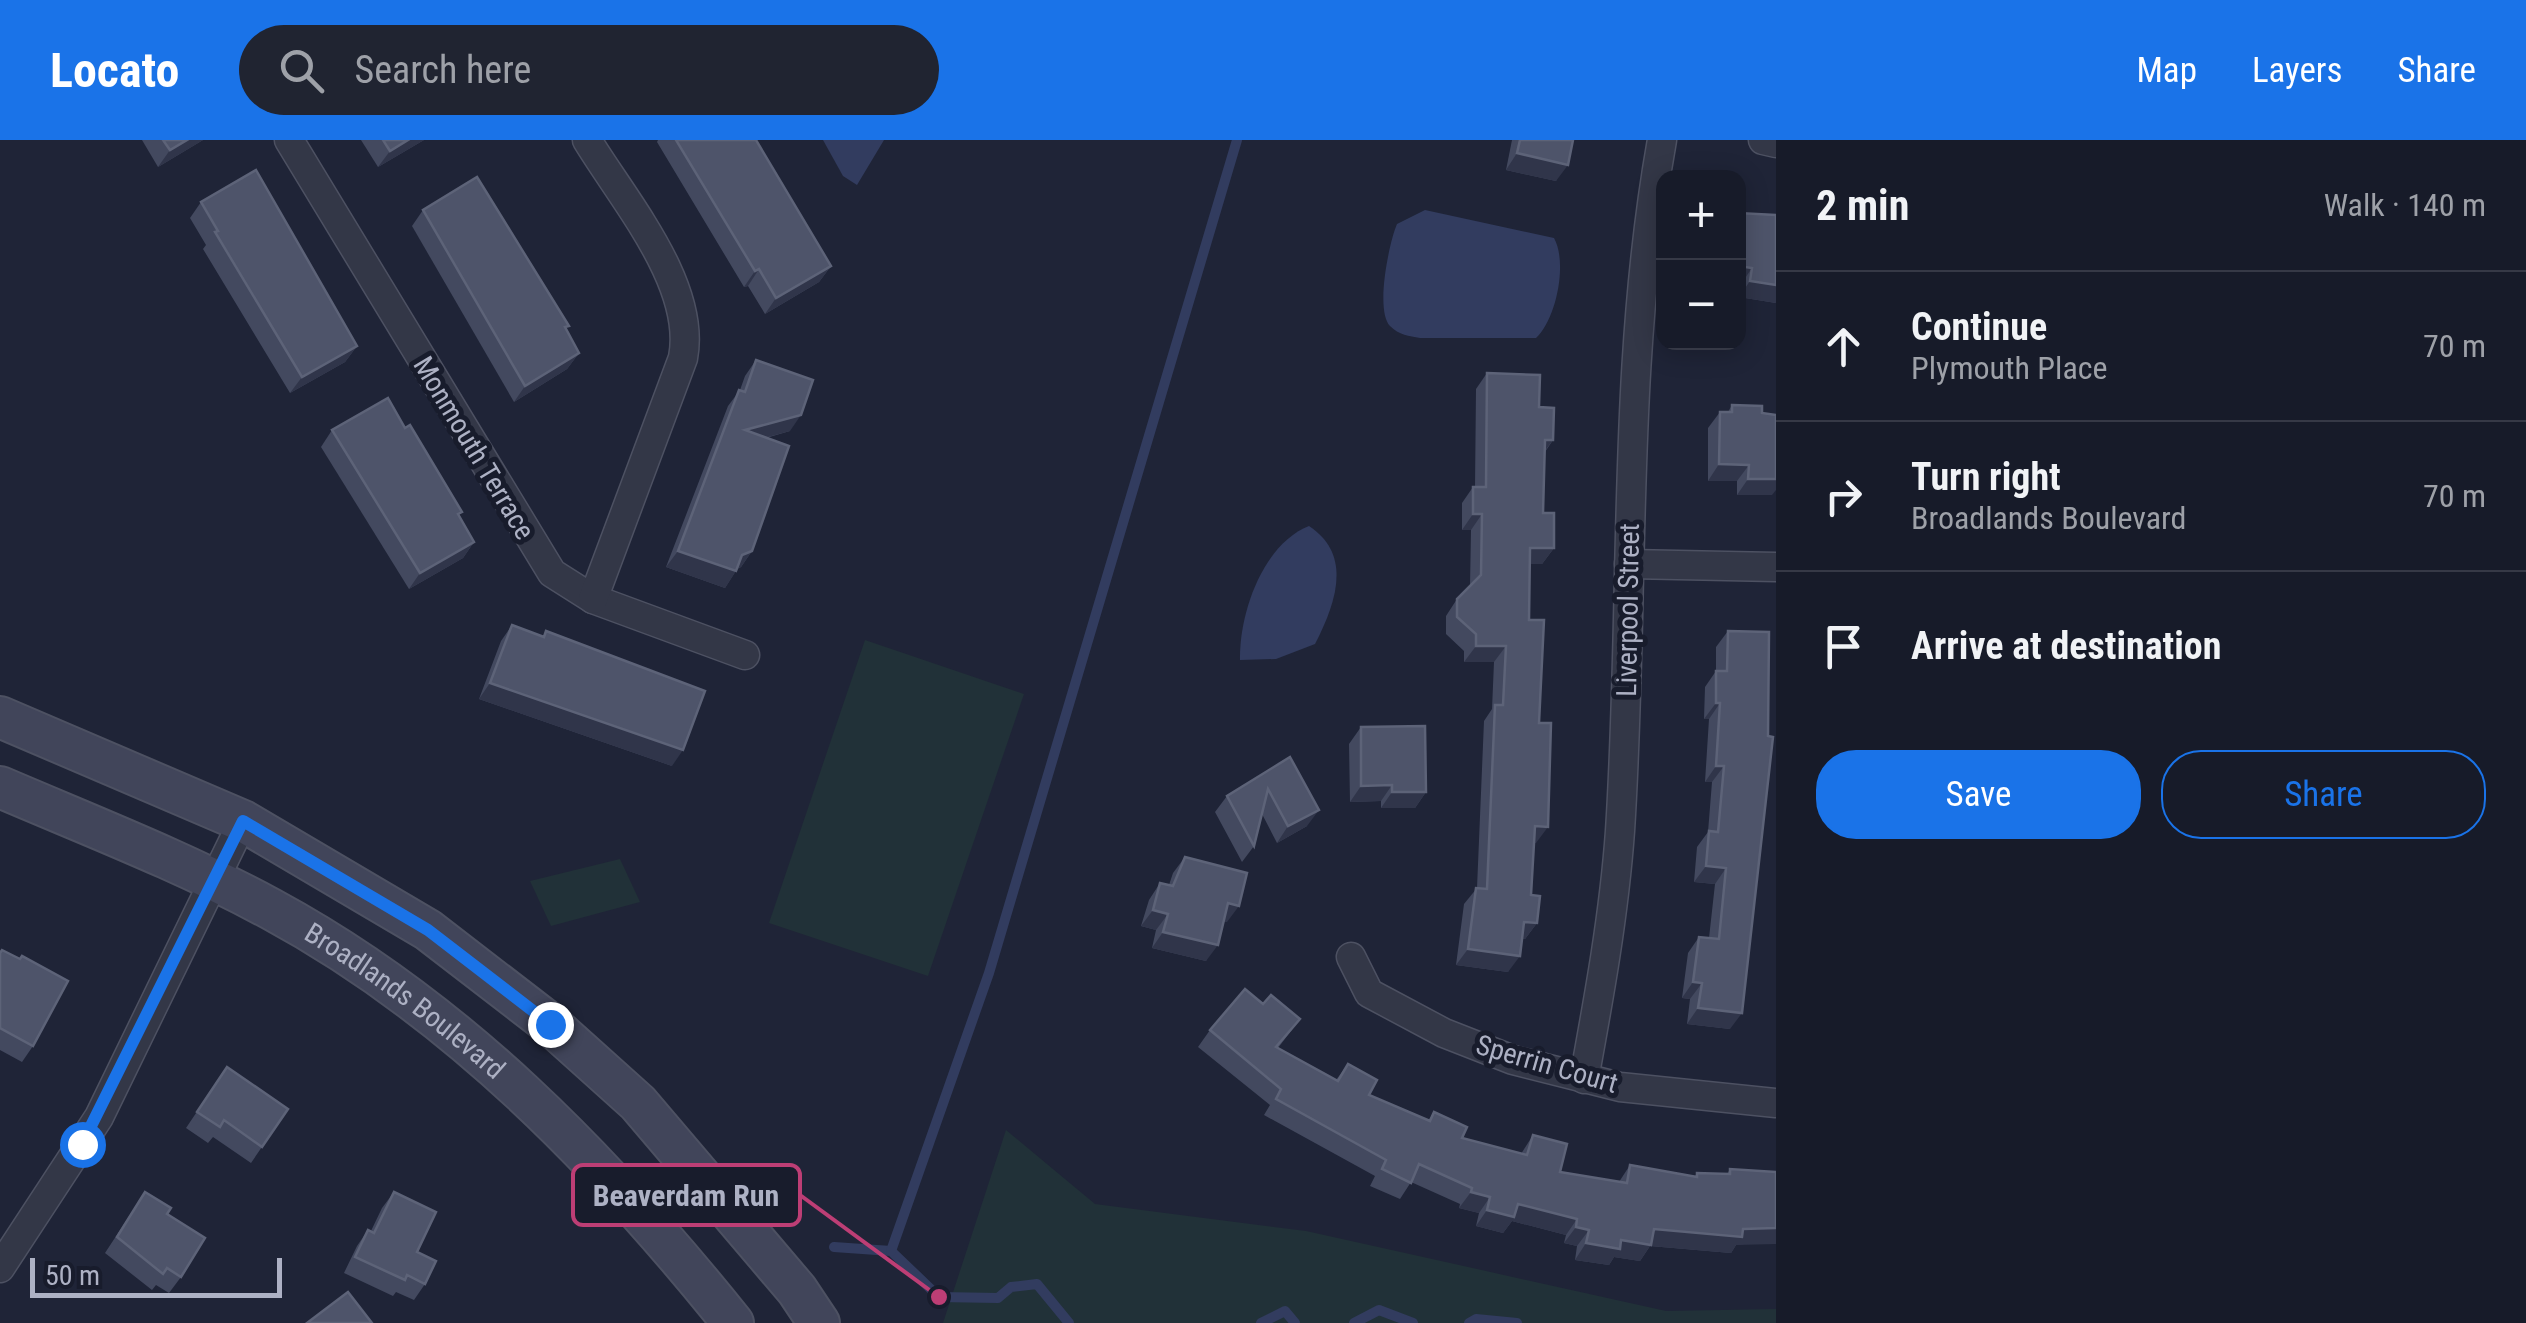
<!DOCTYPE html>
<meta charset="utf-8">
<style>
:root{--surface:#171b29;--page:#202431;--text:#f1f3f6;--muted:#9ea1a8;--line:#363946;--accent:#1a73e8}
body{margin:0;font-family:"Roboto Condensed",sans-serif;background:var(--page);color:var(--text)}
.controls{position:absolute;right:30px;top:30px;display:grid;overflow:hidden;border-radius:20px;box-shadow:0 5px 25px #0003}
.controls button{width:90px;height:90px;display:grid;place-items:center;padding:0;border:0;border-bottom:2px solid var(--line);background:var(--surface);color:var(--text);font:50px sans-serif}
.scale{position:absolute;left:30px;bottom:25px;width:252px;box-sizing:border-box;padding-left:10px;border:5px solid #adb1c4;border-top:0;font-size:28px;line-height:35px;white-space:nowrap;color:#adb1c4;-webkit-text-stroke:8px #181c2c;paint-order:stroke}
.stop{position:absolute;width:30px;height:30px;margin:-22px;border:8px solid #1a73e8;border-radius:50%;background:#fff}
.stop.end{background:#1a73e8;border-color:#fff;box-shadow:0 2px 10px #0008}
.list{margin:0;padding:0;list-style:none}
h2{display:flex;justify-content:space-between;align-items:center;height:130px;margin:0;padding:0 40px;font-size:42px}
h2 small{font-size:32px;font-weight:400;color:var(--muted)}
.list li{display:grid;grid-template-columns:65px 1fr auto;gap:30px;align-items:center;box-sizing:border-box;height:150px;padding:0 40px;border-top:2px solid var(--line)}
.list b{display:block;font-size:38px;white-space:nowrap}
.list p{margin:0;font-size:32px;white-space:nowrap;color:var(--muted)}
.list em{font-size:32px;font-style:normal;color:var(--muted)}
.actions{display:flex;gap:20px;padding:30px 40px}
.actions a{flex:1;padding:22px 0;border:2px solid var(--accent);border-radius:40px;text-align:center;font-size:35px;color:var(--accent)}
.actions .main{background:var(--accent);color:#fff}
.icon{flex:none;width:55px;height:55px;fill:none;stroke:currentColor;stroke-width:2;stroke-linecap:round;stroke-linejoin:round}
.map{position:relative;flex:none;width:1776px;height:1183px;overflow:hidden}
header{display:flex;align-items:center;gap:60px;box-sizing:border-box;height:140px;padding:0 50px;background:var(--accent);color:#fff}
header strong{font-size:48px}
nav{display:flex;gap:55px;margin-inline-start:auto;font-size:35px}
.search{width:700px;height:90px;background:var(--page);display:flex;align-items:center;gap:25px;box-sizing:border-box;padding:0 35px;border-radius:55px;color:var(--muted);font-size:38px}
main{display:flex}
aside{flex:1;background:var(--surface)}
.map>svg:first-child{display:block}
</style>
<header>
<strong>Locato</strong>
<div class="search"><svg class="icon" aria-label="search" viewBox="0 0 24 24"><circle cx="10" cy="10" r="6"/><path d="M15 15l6 6"/></svg>Search here</div>
<nav><a>Map</a><a>Layers</a><a>Share</a></nav>
</header>
<main>
<div class="map">
<svg width="1776" height="1183" viewBox="0 0 1776 1183">
<rect width="100%" height="100%" fill="#1f2437"/>
<g fill="#213138">
<polygon points="865,500 1024,554 928,836 769,783"/>
<polygon points="620,719 640,762 551,786 530,741"/>
<polygon points="1006,990 1095,1064 1306,1091 1666,1171 1776,1169 1776,1183 943,1183"/>
</g>
<g fill="#323c5f">
<polygon points="823,0 884,0 857,45 843,36"/>
<path d="M 1425,70 L 1554,98 C 1568,123 1556,180 1536,198 L 1420,198 C 1409,196 1399,195 1390,186 C 1375,170 1389,103 1397,84 Z"/>
<path d="M 1309,386 C 1353,415 1336,463 1315,504 L 1276,519 L 1240,520 C 1239,473 1263,404 1309,386 Z"/>
</g>
<g fill="none" stroke-linecap="round" stroke-linejoin="round">
<g stroke="#323c5f" stroke-width="10">
<polyline points="834,1107 891,1111 939,1157 998,1158 1011,1147 1037,1144 1069,1183"/>
<polyline points="891,1111 989,833 1237,0"/>
<polyline points="1261,1183 1285,1171 1295,1183"/>
<polyline points="1354,1183 1379,1170 1413,1183"/>
<polyline points="1469,1183 1476,1179 1517,1183"/>
</g>
<defs>
<g id="street">
<polyline points="289,0 552,433 593,459 745,515"/>
<path d="M 587,0 C 624,61 697,145 683,218 L 593,459"/>
<polyline points="1763,0 1776,3"/>
<polyline points="1629,424 1776,427"/>
<polyline points="1351,817 1369,853 1444,893 1513,920 1620,947 1776,963"/>
<path d="M 1584,939 C 1599,857 1614,775 1620,691 C 1635,460 1621,229 1662,0"/>
<polyline points="0,1128 99,977 243,681"/>
</g>
<g id="secondary">
<polyline points="0,577 243,681 428,790 550,884 638,963 797,1150 819,1183"/>
<path id="s1" d="M 0,647 C 91,686 184,722 271,769 C 456,869 603,1021 733,1183"/>
</g>
</defs>
<use href="#street" stroke="#4d5162" stroke-width="31"/>
<use href="#secondary" stroke="#4d5162" stroke-width="44"/>
<use href="#street" stroke="#333747" stroke-width="28"/>
<use href="#secondary" stroke="#41455a" stroke-width="40"/>
</g>
<g fill="#43495f">
<polygon points="142,0 203,0 158,27"/>
<polygon points="361,0 424,0 378,27"/>
<polygon points="658,0 756,0 831,126 819,142 765,174 748,146 744,147 657,2"/>
<polygon points="1512,0 1573,0 1556,41 1506,30"/>
<polygon points="201,62 357,206 345,222 290,253 203,109 206,105 190,78"/>
<polygon points="423,70 566,189 579,213 567,229 514,262 412,86"/>
<polygon points="1738,73 1776,163 1739,157 1741,144"/>
<polygon points="756,220 790,291 766,298 752,411 741,427 737,429 725,448 666,427 728,266 740,250 745,236"/>
<polygon points="1487,233 1539,267 1553,300 1545,312 1543,373 1554,408 1542,424 1530,424 1529,480 1539,583 1536,703 1534,703 1531,755 1537,783 1525,799 1522,799 1508,832 1456,825 1464,764 1477,748 1484,581 1492,569 1494,522 1464,522 1464,511 1446,494 1446,476 1457,459 1470,446 1471,390 1462,390 1462,363 1473,347 1475,347 1476,249"/>
<polygon points="1732,265 1772,355 1737,355 1737,341 1708,341 1708,288 1720,272 1728,272"/>
<polygon points="405,288 474,402 463,418 409,449 321,307 332,290"/>
<polygon points="512,485 543,496 546,491 672,626 479,559 501,501"/>
<polygon points="1728,491 1730,889 1687,884 1690,859 1682,858 1688,813 1699,797 1709,798 1715,744 1694,742 1697,707 1708,692 1712,642 1705,642 1709,579 1704,579 1705,547 1716,531 1716,507"/>
<polygon points="1361,587 1426,652 1415,668 1381,668 1381,661 1350,662 1349,604"/>
<polygon points="1290,617 1307,686 1277,703 1262,674 1254,706 1242,722 1215,672 1227,656"/>
<polygon points="1185,717 1227,782 1224,781 1206,821 1152,808 1156,790 1141,786 1149,760 1160,743 1169,745 1173,733"/>
<polygon points="0,812 33,906 22,922 0,910"/>
<polygon points="1263,864 1300,879 1278,908 1336,940 1348,924 1369,955 1428,981 1434,972 1462,998 1521,1014 1533,995 1560,1032 1619,1042 1630,1025 1695,1036 1697,1033 1727,1034 1730,1029 1744,1104 1736,1105 1731,1113 1650,1106 1640,1121 1614,1117 1609,1125 1575,1120 1577,1106 1564,1103 1566,1095 1512,1081 1503,1093 1476,1086 1479,1073 1459,1068 1460,1064 1411,1042 1400,1059 1370,1046 1375,1036 1264,975 1270,965 1198,907 1210,890"/>
<polygon points="227,927 288,969 251,1023 213,997 208,1003 186,988"/>
<polygon points="145,1052 167,1074 181,1137 169,1153 156,1145 152,1150 105,1113"/>
<polygon points="394,1052 417,1112 425,1144 414,1160 396,1152 393,1156 344,1133 357,1106 368,1090 371,1091 382,1068"/>
</g>
<g fill="#30354a">
<polygon points="187,0 203,0 158,27 170,10"/>
<polygon points="408,0 424,0 378,27 390,11"/>
<polygon points="1517,13 1568,25 1556,41 1506,30"/>
<polygon points="831,126 819,142 765,174 776,158"/>
<polygon points="1738,126 1752,128 1741,144 1738,144"/>
<polygon points="759,129 748,146 744,147 755,131"/>
<polygon points="1750,141 1776,145 1776,163 1739,157"/>
<polygon points="357,206 345,222 290,253 302,237"/>
<polygon points="579,213 567,229 514,262 525,246"/>
<polygon points="801,275 790,291 734,306 745,290"/>
<polygon points="1545,300 1553,300 1541,316"/>
<polygon points="1719,324 1749,325 1737,341 1708,341"/>
<polygon points="1748,339 1776,339 1776,350 1772,355 1737,355"/>
<polygon points="1473,374 1482,374 1471,390 1462,390"/>
<polygon points="474,402 463,418 409,449 420,433"/>
<polygon points="1530,408 1554,408 1542,424 1518,424"/>
<polygon points="678,411 742,415 752,411 741,427 733,430 736,431 725,448 666,427"/>
<polygon points="1476,506 1506,506 1494,522 1464,522"/>
<polygon points="490,543 683,610 672,626 479,559"/>
<polygon points="1716,563 1720,563 1709,579 1704,579"/>
<polygon points="1716,626 1724,626 1712,642 1705,642"/>
<polygon points="1392,645 1381,661 1350,662 1361,646"/>
<polygon points="1392,652 1426,652 1415,668 1381,668"/>
<polygon points="1319,670 1307,686 1277,703 1288,686"/>
<polygon points="1535,686 1548,687 1536,703 1523,702"/>
<polygon points="1706,726 1726,728 1715,744 1694,742"/>
<polygon points="1228,763 1239,766 1227,782 1217,779"/>
<polygon points="1153,770 1168,774 1156,790 1141,786"/>
<polygon points="1524,782 1537,783 1525,799 1513,798"/>
<polygon points="1163,792 1218,805 1206,821 1152,808"/>
<polygon points="1468,809 1520,816 1508,832 1456,825"/>
<polygon points="1693,842 1702,843 1690,859 1682,858"/>
<polygon points="1698,868 1742,873 1730,889 1687,884"/>
<polygon points="1471,1052 1490,1057 1479,1073 1459,1068"/>
<polygon points="1518,1064 1577,1079 1566,1095 1512,1081 1503,1093 1476,1086 1487,1070"/>
<polygon points="1576,1087 1589,1090 1577,1106 1564,1103"/>
<polygon points="1755,1088 1776,1088 1776,1104 1736,1105 1731,1113 1650,1106 1640,1121 1614,1117 1609,1125 1575,1120 1586,1103 1621,1100 1654,1089 1743,1089"/>
</g>
<g fill="#4e546a" stroke="#5d6378" stroke-width="2.5">
<polygon points="163,0 187,0 170,10"/>
<polygon points="383,0 408,0 390,11"/>
<polygon points="676,0 756,0 831,126 776,158 759,129 755,131"/>
<polygon points="1520,0 1573,0 1568,25 1517,13"/>
<polygon points="256,30 357,206 302,237 215,92 218,91 201,62"/>
<polygon points="477,37 569,186 565,187 579,213 525,246 423,70"/>
<polygon points="1738,73 1776,75 1776,145 1750,141 1752,128 1738,126"/>
<polygon points="756,220 813,240 801,275 745,290 789,306 752,411 742,415 736,431 678,411 739,250 745,252"/>
<polygon points="1487,233 1540,235 1539,267 1554,268 1553,300 1545,300 1543,373 1554,373 1554,408 1530,408 1529,480 1544,480 1539,583 1551,583 1548,687 1535,686 1531,755 1540,756 1537,783 1524,782 1520,816 1468,809 1476,748 1487,749 1495,565 1503,565 1506,506 1476,506 1476,494 1457,477 1457,459 1481,435 1482,374 1473,374 1473,347 1486,347"/>
<polygon points="388,258 405,288 410,285 462,372 458,374 474,402 420,433 332,290"/>
<polygon points="1732,265 1762,266 1762,273 1776,275 1776,339 1748,339 1749,325 1719,324 1720,272 1732,272"/>
<polygon points="512,485 544,497 546,491 705,551 683,610 490,543"/>
<polygon points="1728,491 1769,492 1768,596 1773,597 1742,873 1698,868 1702,843 1693,842 1699,797 1719,799 1726,728 1706,726 1709,691 1718,692 1724,626 1716,626 1720,563 1716,563 1716,531 1727,531"/>
<polygon points="1425,586 1426,652 1392,652 1392,645 1361,646 1361,587"/>
<polygon points="1290,617 1319,670 1288,686 1268,649 1254,706 1227,656"/>
<polygon points="1185,717 1247,733 1239,766 1228,763 1218,805 1163,792 1168,774 1153,770 1160,743 1173,746"/>
<polygon points="2,810 20,819 22,816 68,841 33,906 0,888 0,813"/>
<polygon points="1245,849 1263,864 1271,855 1300,879 1276,907 1338,941 1348,924 1377,940 1369,955 1430,981 1434,972 1467,987 1462,998 1527,1015 1533,995 1567,1004 1560,1032 1627,1043 1630,1025 1697,1037 1697,1033 1730,1034 1730,1029 1776,1032 1776,1088 1743,1089 1742,1097 1654,1089 1651,1105 1621,1100 1620,1109 1586,1103 1589,1090 1576,1087 1577,1079 1518,1064 1514,1077 1487,1070 1490,1057 1471,1052 1472,1048 1419,1024 1411,1043 1382,1029 1386,1020 1276,959 1281,949 1210,890"/>
<polygon points="227,927 288,969 262,1007 224,980 220,987 197,972"/>
<polygon points="145,1052 171,1068 167,1074 205,1098 181,1137 167,1128 163,1134 117,1097"/>
<polygon points="394,1052 436,1072 417,1112 436,1121 425,1144 407,1135 405,1140 355,1117 368,1090 374,1093"/>
<polygon points="348,1152 372,1183 307,1183"/>
</g>
<g fill="none" stroke-linecap="round" stroke-linejoin="round">
<polyline stroke="#1a73e8" stroke-width="12" points="82,1004 243,681 428,790 550,884"/>
</g>
<g text-anchor="middle" dominant-baseline="central" stroke-width="10" stroke-linejoin="round" paint-order="stroke">
<g font-size="28" fill="#adb1c4" stroke="#181c2c">
<text transform="translate(474 308) rotate(59)">Monmouth Terrace</text>
<text transform="translate(1628 470) rotate(-89)">Liverpool Street</text>
<text stroke="none"><textPath href="#s1" startOffset="460">Broadlands Boulevard</textPath></text>
<text transform="translate(1547 924) rotate(16)">Sperrin Court</text>
</g>
</g>
<path fill="none" stroke="#bd3e75" stroke-width="4" d="M939 1157L800 1055"/>
<circle fill="#bd3e75" stroke="#181c2c" stroke-width="4" cx="939" cy="1157" r="10"/>
<rect fill="#181c2c" stroke="#bd3e75" stroke-width="4" x="573" y="1025" width="227" height="60" rx="10"/>
<g font-size="30" text-anchor="middle" font-weight="bold" fill="#adb1c4">
<text x="686" y="1066">Beaverdam Run</text>
</g>
</svg>
<div class="controls">
<button>+</button>
<button>−</button>
</div>
<div class="scale">50 m</div>
<div class="stop" style="left:82px;top:1004px"></div>
<div class="stop end" style="left:550px;top:884px"></div>
</div>
<aside>
<h2>2 min<small>Walk · 140 m</small></h2>
<ul class="list">
<li><svg class="icon" aria-label="ahead" viewBox="0 0 24 24"><path d="M12 20V5M6 11l6-6 6 6"/></svg><div><b>Continue</b><p>Plymouth Place</p></div><em>70 m</em></li>
<li><svg class="icon" aria-label="right" viewBox="0 0 24 24"><path d="M7 20v-9h11M14 6l5 5-5 5"/></svg><div><b>Turn right</b><p>Broadlands Boulevard</p></div><em>70 m</em></li>
<li><svg class="icon" aria-label="arrive" viewBox="0 0 24 24"><path d="M6 21V4h12l-3 4 3 4H6"/></svg><div><b>Arrive at destination</b></div></li>
</ul>
<div class="actions"><a class="main">Save</a><a>Share</a></div>
</aside>
</main>
